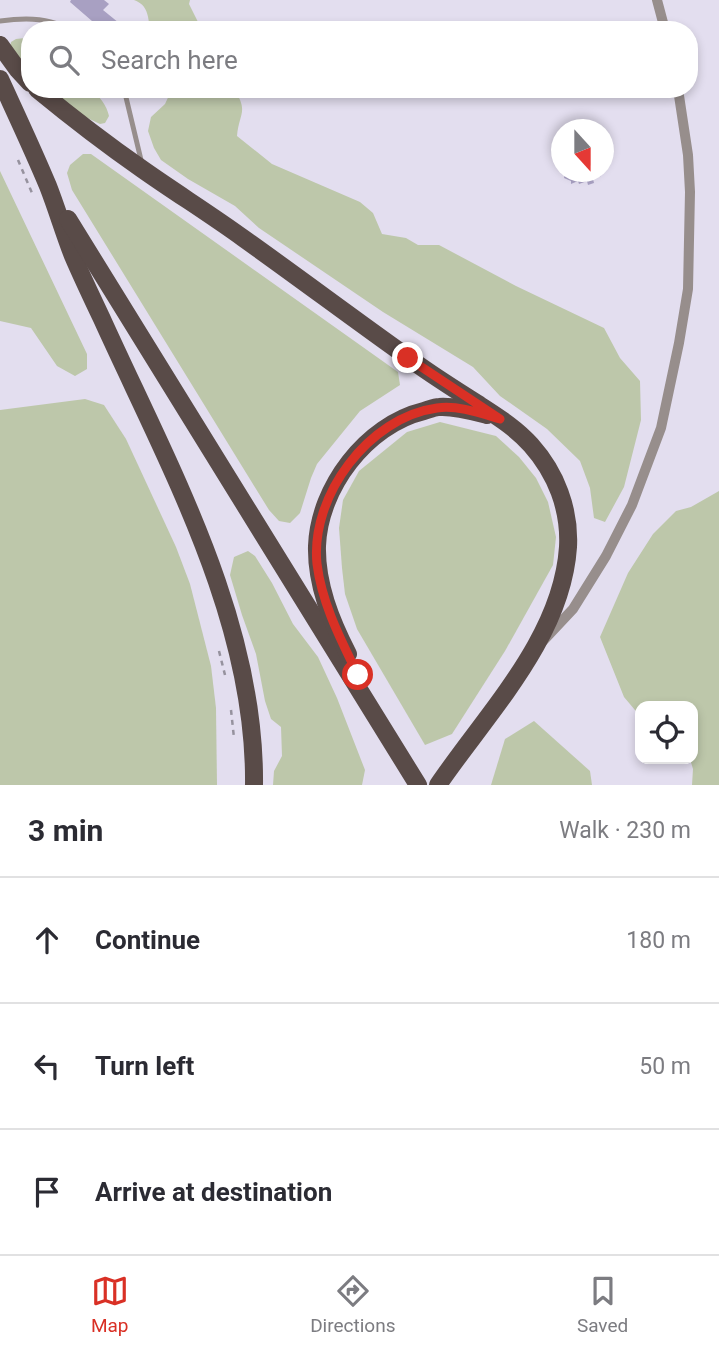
<!DOCTYPE html>
<meta charset="utf-8">
<style>
:root{--surface:#fff;--page:#f2f2f3;--text:#2b2b33;--muted:#7c7c81;--line:#e1e1e2;--accent:#d93025}
body{margin:0;font-family:Roboto,sans-serif;background:var(--page);color:var(--text)}
.controls{position:absolute;right:21px;bottom:21px;display:grid;overflow:hidden;border-radius:14px;box-shadow:0 4px 10px #0003}
.controls button{width:63px;height:63px;display:grid;place-items:center;padding:0;border:0;border-bottom:2px solid var(--line);background:var(--surface);color:var(--text);font:35px sans-serif}
.compass{position:absolute;left:551px;top:119px;width:63px;height:63px;border-radius:50%;background:var(--surface);box-shadow:0 4px 10px #0003;rotate:159deg}
.stop{position:absolute;width:21px;height:21px;margin:-16px;border:5px solid #d93025;border-radius:50%;background:#fff}
.stop.end{background:#d93025;border-color:#fff;box-shadow:0 2px 7px #0008}
.list{margin:0;padding:0;list-style:none}
h2{display:flex;justify-content:space-between;align-items:center;height:91px;margin:0;padding:0 28px;font-size:30px}
h2 small{font-size:23px;font-weight:400;color:var(--muted)}
.list li{display:grid;grid-template-columns:46px 1fr auto;gap:21px;align-items:center;box-sizing:border-box;height:126px;padding:0 28px;border-top:2px solid var(--line)}
.list b{display:block;font-size:26px;white-space:nowrap}
.list em{font-size:23px;font-style:normal;color:var(--muted)}
.icon{flex:none;width:38px;height:38px;fill:none;stroke:currentColor;stroke-width:2;stroke-linecap:round;stroke-linejoin:round}
.map{position:relative;flex:none;width:719px;height:785px;overflow:hidden}
.search{position:absolute;background:var(--surface);box-shadow:0 4px 10px #0003;left:21px;right:21px;top:21px;height:77px;display:flex;align-items:center;gap:18px;box-sizing:border-box;padding:0 24px;border-radius:28px;color:var(--muted);font-size:26px}
.sheet{height:469px;background:var(--surface)}
nav{display:flex;justify-content:space-around;align-items:center;box-sizing:border-box;height:98px;border-top:2px solid var(--line);background:var(--surface);font-size:19px;color:var(--muted)}
nav a{display:grid;justify-items:center;gap:4px}
nav .on{color:var(--accent)}
.map>svg:first-child{display:block}
</style>
<div class="map">
<svg width="719" height="785" viewBox="0 0 719 785">
<rect width="100%" height="100%" fill="#e3deef"/>
<g fill="#bdc7aa">
<path d="M 134,0 L 190,0 L 189,4 L 202,30 L 153,30 L 150,29 C 148,16 148,5 134,0 Z"/>
<polygon points="25,38 30,41 30,72 10,48 11,42 16,39"/>
<path d="M 49,89 C 57,89 83,87 89,90 C 99,94 107,106 109,116 L 105,123 L 100,124 L 81,115 Z"/>
<path d="M 172,89 L 234,89 C 249,112 239,113 237,136 L 272,164 L 360,202 L 373,213 L 382,234 L 406,238 L 418,245 L 439,245 L 516,286 L 604,328 L 620,358 L 640,381 L 641,420 L 624,487 L 605,522 L 594,518 L 590,488 L 580,461 L 547,429 L 500,396 L 473,367 L 383,312 L 259,228 L 235,206 L 188,179 L 161,160 L 154,148 L 148,131 L 151,117 L 165,104 Z"/>
<polygon points="83,154 91,154 398,372 400,385 360,411 317,464 311,478 300,513 290,523 279,521 269,510 72,190 67,173 70,165"/>
<polygon points="0,171 87,354 87,369 75,376 57,366 31,328 0,321"/>
<polygon points="85,399 104,405 126,439 176,547 190,584 211,666 216,708 217,785 0,785 0,410"/>
<polygon points="440,422 496,436 519,457 536,478 548,502 556,537 553,565 505,651 452,734 425,745 357,629 345,594 342,568 339,528 343,500 359,471 407,432"/>
<polygon points="719,491 719,785 692,785 693,769 690,759 693,759 693,706 640,706 640,716 624,697 600,637 628,573 653,534 676,511 691,507"/>
<polygon points="248,551 255,556 272,583 293,624 318,657 337,698 365,770 362,785 273,785 274,771 282,756 281,727 271,719 265,701 256,654 242,615 230,575 234,557"/>
<polygon points="534,721 590,771 592,785 491,785 505,739"/>
</g>
<g fill="#a8a0c2">
<polygon points="71,0 104,0 109,4 103,10 119,23 113,30 85,30 92,21 70,2"/>
<polygon points="565,172 599,172 601,176 593,179 594,183 588,185 587,181 579,184 578,181 571,184 571,181 564,178"/>
</g>
<g fill="none" stroke-linecap="round" stroke-linejoin="round">
<g stroke="#96929e" stroke-width="2.5" stroke-dasharray="5 5" stroke-linecap="butt">
<polyline points="18,160 32,193"/>
<polyline points="219,651 225,675"/>
<polyline points="231,710 234,738"/>
</g>
<g stroke="#978e8c" stroke-width="5">
<path d="M 0,21 C 21,18 50,16 68,30"/>
<polyline points="124,89 142,164"/>
</g>
<g stroke="#978e8c" stroke-width="10">
<polyline points="657,0 665,30"/>
<polyline points="543,641 573,609 606,556 632,505 661,428 679,343 688,289 690,192 688,155 678,89"/>
</g>
<g stroke="#594b48" stroke-width="18">
<polyline points="0,45 18,70 30,83"/>
<path d="M 0,79 C 16,114 33,150 48,186 C 57,209 64,233 73,256 C 82,277 92,298 102,319 C 168,465 256,620 254,785"/>
<path d="M 37,89 C 71,117 106,144 142,169 C 176,193 210,214 243,238 C 298,277 351,317 406,356 C 430,374 456,390 481,406 C 498,417 517,429 531,445 C 556,473 570,509 568,547 C 562,638 487,713 438,785"/>
<polyline points="68,219 418,785"/>
<path d="M 348,654 C 331,621 316,584 317,546 C 319,488 366,425 424,411 C 428,410 434,407 439,407 C 455,406 472,411 487,415"/>
</g>
</g>
<g fill="none" stroke-linecap="round" stroke-linejoin="round">
<path stroke="#d93025" stroke-width="9" d="M 358,675 C 341,640 322,604 317,564 C 310,496 369,417 437,408 C 458,405 480,413 500,419 L 408,358"/>
</g>
</svg>
<div class="controls">
<button><svg class="icon" aria-label="locate" viewBox="0 0 24 24"><circle cx="12" cy="12" r="6"/><path d="M12 2v4M12 18v4M2 12h4M18 12h4"/></svg></button>
</div>
<svg class="compass" viewBox="-18 -18 36 36"><path d="M0-13l5 13h-10z" fill="#e53935"/><path d="M0 13l5-13h-10z" fill="#7c7c81"/></svg>
<div class="stop" style="left:358px;top:675px"></div>
<div class="stop end" style="left:408px;top:358px"></div>
<div class="search"><svg class="icon" aria-label="search" viewBox="0 0 24 24"><circle cx="10" cy="10" r="6"/><path d="M15 15l6 6"/></svg>Search here</div>
</div>
<section class="sheet">
<h2>3 min<small>Walk · 230 m</small></h2>
<ul class="list">
<li><svg class="icon" aria-label="ahead" viewBox="0 0 24 24"><path d="M12 20V5M6 11l6-6 6 6"/></svg><div><b>Continue</b></div><em>180 m</em></li>
<li><svg class="icon" aria-label="left" viewBox="0 0 24 24"><path d="M17 20v-9H6M10 6l-5 5 5 5"/></svg><div><b>Turn left</b></div><em>50 m</em></li>
<li><svg class="icon" aria-label="arrive" viewBox="0 0 24 24"><path d="M6 21V4h12l-3 4 3 4H6"/></svg><div><b>Arrive at destination</b></div></li>
</ul>
</section>
<nav>
<a class="on"><svg class="icon" aria-label="map" viewBox="0 0 24 24"><path d="M3 6l6-2 6 2 6-2v14l-6 2-6-2-6 2zM9 4v14M15 6v14"/></svg>Map</a>
<a><svg class="icon" aria-label="directions" viewBox="0 0 24 24"><path d="M12 3l9 9-9 9-9-9zM9 14v-3h6M13 9l2 2-2 2"/></svg>Directions</a>
<a><svg class="icon" aria-label="saved" viewBox="0 0 24 24"><path d="M7 4h10v16l-5-4-5 4z"/></svg>Saved</a>
</nav>
